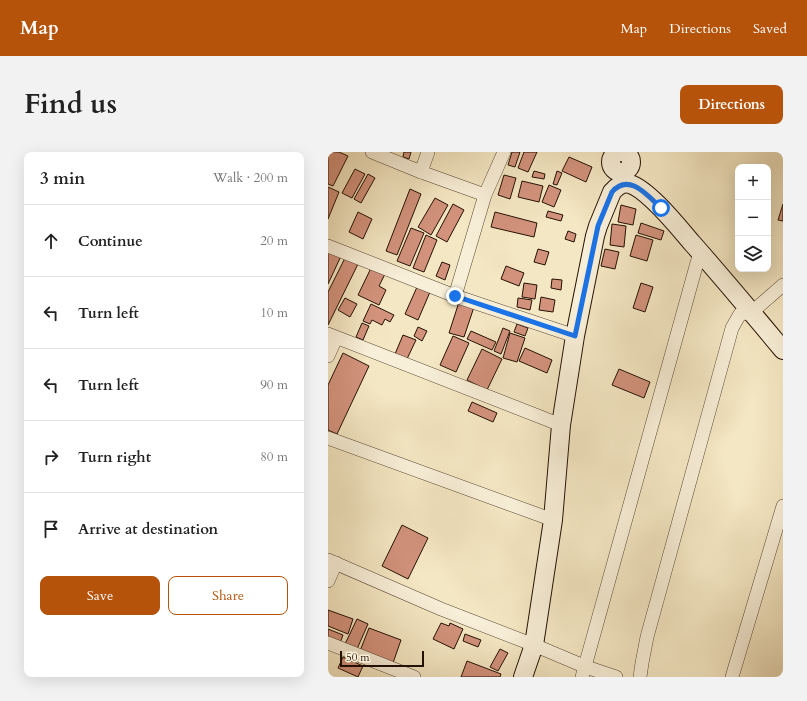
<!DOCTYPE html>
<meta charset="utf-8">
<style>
:root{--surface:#fff;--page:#f2f2f2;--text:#222;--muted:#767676;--line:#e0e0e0;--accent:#b45309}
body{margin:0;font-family:Cardo,serif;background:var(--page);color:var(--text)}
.controls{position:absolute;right:12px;top:12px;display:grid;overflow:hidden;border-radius:8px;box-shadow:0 4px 16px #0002}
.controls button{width:36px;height:36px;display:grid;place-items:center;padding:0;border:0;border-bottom:1px solid var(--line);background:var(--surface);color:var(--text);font:20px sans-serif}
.scale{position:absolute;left:12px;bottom:10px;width:84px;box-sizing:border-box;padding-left:4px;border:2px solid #251103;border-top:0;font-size:11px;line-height:14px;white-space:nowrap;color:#251103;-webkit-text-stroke:3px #f8efd8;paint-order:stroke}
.stop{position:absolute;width:12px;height:12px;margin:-9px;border:3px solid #1a73e8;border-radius:50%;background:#fff}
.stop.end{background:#1a73e8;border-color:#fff;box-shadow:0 1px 4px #0008}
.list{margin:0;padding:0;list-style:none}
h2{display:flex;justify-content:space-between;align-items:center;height:52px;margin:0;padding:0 16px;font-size:17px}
h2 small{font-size:13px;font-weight:400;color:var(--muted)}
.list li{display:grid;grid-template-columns:26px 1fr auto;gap:12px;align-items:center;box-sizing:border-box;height:72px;padding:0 16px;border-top:1px solid var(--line)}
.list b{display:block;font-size:15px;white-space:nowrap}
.list em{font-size:13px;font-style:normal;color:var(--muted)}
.actions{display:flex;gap:8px;padding:12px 16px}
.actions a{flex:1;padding:9px 0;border:1px solid var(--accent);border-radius:8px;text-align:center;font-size:14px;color:var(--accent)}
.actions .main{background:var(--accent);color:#fff}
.icon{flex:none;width:22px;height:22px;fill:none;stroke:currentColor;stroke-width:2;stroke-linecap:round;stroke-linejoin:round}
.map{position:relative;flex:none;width:455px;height:525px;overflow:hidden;border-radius:8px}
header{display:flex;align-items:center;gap:24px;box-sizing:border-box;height:56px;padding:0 20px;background:var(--accent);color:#fff}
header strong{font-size:19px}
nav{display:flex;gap:22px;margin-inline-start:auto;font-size:14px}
.intro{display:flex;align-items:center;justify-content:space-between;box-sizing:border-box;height:96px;padding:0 24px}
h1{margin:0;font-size:28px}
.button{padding:10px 18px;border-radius:8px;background:var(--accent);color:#fff;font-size:14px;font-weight:700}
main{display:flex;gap:24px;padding:0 24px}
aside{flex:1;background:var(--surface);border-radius:8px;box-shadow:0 4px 16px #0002}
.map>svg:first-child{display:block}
</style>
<header>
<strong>Map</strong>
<nav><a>Map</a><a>Directions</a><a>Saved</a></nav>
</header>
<div class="intro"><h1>Find us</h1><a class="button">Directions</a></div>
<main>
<aside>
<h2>3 min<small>Walk · 200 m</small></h2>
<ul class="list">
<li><svg class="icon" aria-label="ahead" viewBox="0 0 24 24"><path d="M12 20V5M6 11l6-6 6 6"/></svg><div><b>Continue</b></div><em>20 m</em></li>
<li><svg class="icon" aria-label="left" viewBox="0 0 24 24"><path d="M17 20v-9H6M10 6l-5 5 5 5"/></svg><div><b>Turn left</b></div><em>10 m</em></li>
<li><svg class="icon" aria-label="left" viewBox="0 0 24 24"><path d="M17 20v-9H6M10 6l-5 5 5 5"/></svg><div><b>Turn left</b></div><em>90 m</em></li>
<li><svg class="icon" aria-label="right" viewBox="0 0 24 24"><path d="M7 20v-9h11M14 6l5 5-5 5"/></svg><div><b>Turn right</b></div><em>80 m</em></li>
<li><svg class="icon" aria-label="arrive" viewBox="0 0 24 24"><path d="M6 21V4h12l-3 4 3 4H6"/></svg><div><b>Arrive at destination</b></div></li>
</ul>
<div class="actions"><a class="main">Save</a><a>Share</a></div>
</aside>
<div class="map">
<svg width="455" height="525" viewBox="0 0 455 525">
<rect width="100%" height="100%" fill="#f4e7c3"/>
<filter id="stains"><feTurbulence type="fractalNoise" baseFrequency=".005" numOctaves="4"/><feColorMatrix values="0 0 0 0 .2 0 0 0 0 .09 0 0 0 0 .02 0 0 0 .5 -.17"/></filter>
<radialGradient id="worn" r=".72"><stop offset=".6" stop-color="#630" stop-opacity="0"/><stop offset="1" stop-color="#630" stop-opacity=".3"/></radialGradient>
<g fill="#d2927c" stroke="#251103">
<polygon points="0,0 11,0 20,4 5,34 0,32"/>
<polygon points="76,0 83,0 81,7 75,5"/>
<polygon points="184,0 192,0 187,15 180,13"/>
<polygon points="196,0 209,0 200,20 190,16"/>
<polygon points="241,5 264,15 258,30 234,19"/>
<polygon points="27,17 37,22 24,46 14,41"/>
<polygon points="206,19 217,22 216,27 204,25"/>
<polygon points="229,19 234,21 229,33 225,32"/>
<polygon points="40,22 47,26 33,51 26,47"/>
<polygon points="176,23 188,26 182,47 170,43"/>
<polygon points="194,29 215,34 211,50 190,45"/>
<polygon points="221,33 233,38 226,55 214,50"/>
<polygon points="0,35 11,40 0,67"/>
<polygon points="82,37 93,42 69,103 58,99"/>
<polygon points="107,46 120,53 103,83 90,75"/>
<polygon points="125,52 136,58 119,90 108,84"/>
<polygon points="455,52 455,69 450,68"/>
<polygon points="293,53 308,57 305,73 290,70"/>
<polygon points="220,59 235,63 233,69 218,65"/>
<polygon points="30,60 44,67 35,87 21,80"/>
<polygon points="167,60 209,71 206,85 163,75"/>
<polygon points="313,71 336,79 333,88 310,81"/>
<polygon points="284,72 298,74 296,95 282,93"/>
<polygon points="83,76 96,81 82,114 69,109"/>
<polygon points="240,79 248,82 246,90 237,87"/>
<polygon points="98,83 109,88 96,120 85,116"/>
<polygon points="308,83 325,88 319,109 302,104"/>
<polygon points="210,97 221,100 217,113 206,110"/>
<polygon points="277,97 291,100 287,117 273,114"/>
<polygon points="0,98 13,104 0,132"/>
<polygon points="18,104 31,110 0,173 0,140"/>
<polygon points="114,110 122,113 117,128 108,124"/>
<polygon points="44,114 58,120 51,134 58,138 51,153 30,143"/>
<polygon points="178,114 196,121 191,134 173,127"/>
<polygon points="224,127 234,128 233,138 223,136"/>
<polygon points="196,131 209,133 207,147 194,145"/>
<polygon points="313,131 325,135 317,160 305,156"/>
<polygon points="89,135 102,140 90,168 77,162"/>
<polygon points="213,145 227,148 225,160 211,158"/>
<polygon points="17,146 29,152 22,165 10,158"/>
<polygon points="190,146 204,148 202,158 189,155"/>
<polygon points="131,150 146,155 136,185 121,181"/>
<polygon points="43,152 66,163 62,170 57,167 54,173 44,168 42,172 35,169"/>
<polygon points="34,171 41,174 35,188 28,185"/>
<polygon points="189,172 200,176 197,184 186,180"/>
<polygon points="90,175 99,179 94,189 86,184"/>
<polygon points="175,176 182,179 173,202 166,199"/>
<polygon points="143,179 168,190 164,198 139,187"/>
<polygon points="182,181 197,186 189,210 175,206"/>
<polygon points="75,183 88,188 79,207 67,202"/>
<polygon points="125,184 141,191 128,220 112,213"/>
<polygon points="197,196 224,208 219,221 191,209"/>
<polygon points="154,197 174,207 159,238 139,228"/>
<polygon points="15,201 41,214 9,282 0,278 0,233"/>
<polygon points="291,217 322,230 316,246 284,233"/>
<polygon points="144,250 169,261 165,270 140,259"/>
<polygon points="74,373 100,386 80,427 54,414"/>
<polygon points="0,458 25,467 20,482 0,474"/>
<polygon points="29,467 40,472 29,497 17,492"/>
<polygon points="113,471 121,474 122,471 135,477 126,497 105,487"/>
<polygon points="41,476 73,488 65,511 32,499"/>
<polygon points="0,477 15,483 12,491 0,487"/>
<polygon points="137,482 153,488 150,495 135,489"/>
<polygon points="172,497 180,501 170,519 162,515"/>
<polygon points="15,505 35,514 30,525 10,516"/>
<polygon points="139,509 173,522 172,525 133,525"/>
</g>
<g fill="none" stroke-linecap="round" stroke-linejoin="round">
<defs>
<g id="street">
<polyline points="44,0 93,20 157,43"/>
<polyline points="93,20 100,0"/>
<polyline points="0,94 127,144 247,184"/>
<polyline points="127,144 157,43 176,0"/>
<polyline points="0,182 233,273"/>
<polyline points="0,204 8,186"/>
<polyline points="0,286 225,368"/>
<polyline points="0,408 113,457 206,493 258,515 288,525"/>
<polyline points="0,429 8,411"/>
<polyline points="0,491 86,525"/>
<polyline points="254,525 372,100"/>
<polyline points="312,525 314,511 319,485 404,176 412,162 424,160 455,133"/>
<polyline points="404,525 455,354"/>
</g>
<g id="secondary">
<circle cx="293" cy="10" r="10"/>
<path d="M 195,525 L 206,493 L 225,368 L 233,273 L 247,184 L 267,84 L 270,74 L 284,40 C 289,34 295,30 302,32 C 321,38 351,76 364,91 C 395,126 425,162 455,198"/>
</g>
</defs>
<use href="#street" stroke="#594633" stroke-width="14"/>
<use href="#secondary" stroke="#251103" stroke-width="20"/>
<use href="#street" stroke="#f8efd8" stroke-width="13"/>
<use href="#secondary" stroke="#f8efd8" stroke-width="18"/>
</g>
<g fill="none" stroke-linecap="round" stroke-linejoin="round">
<path stroke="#1a73e8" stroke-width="5" d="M 127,144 L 247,184 L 270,74 L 284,40 C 301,20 320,44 333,56"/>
</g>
<rect width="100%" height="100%" filter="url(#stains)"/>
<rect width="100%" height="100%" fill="url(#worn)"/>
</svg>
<div class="controls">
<button>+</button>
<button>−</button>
<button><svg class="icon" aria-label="layers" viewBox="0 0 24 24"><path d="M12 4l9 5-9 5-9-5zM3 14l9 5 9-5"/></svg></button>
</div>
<div class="scale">50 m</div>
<div class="stop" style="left:333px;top:56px"></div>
<div class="stop end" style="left:127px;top:144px"></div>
</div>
</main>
